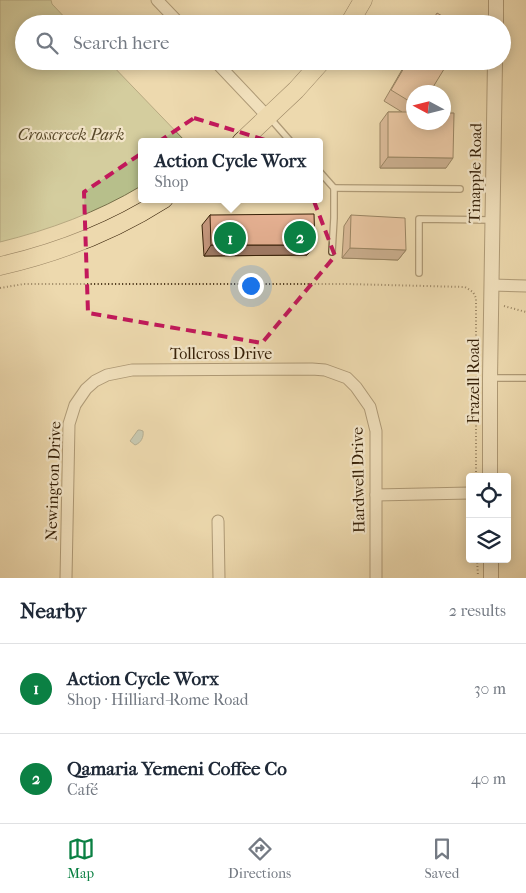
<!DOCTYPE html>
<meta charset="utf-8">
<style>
:root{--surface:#fff;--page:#f6f6f7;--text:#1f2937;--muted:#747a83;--line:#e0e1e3;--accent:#0b8043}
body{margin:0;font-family:"IM FELL French Canon",serif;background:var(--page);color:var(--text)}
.controls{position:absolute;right:15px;bottom:15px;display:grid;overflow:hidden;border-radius:5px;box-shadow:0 2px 12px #0003}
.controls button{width:45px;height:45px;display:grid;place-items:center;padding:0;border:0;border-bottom:1px solid var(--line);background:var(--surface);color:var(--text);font:25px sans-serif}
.compass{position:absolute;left:406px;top:85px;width:45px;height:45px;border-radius:50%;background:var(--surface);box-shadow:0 2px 12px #0003;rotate:277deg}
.you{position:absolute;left:250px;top:285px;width:18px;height:18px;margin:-12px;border:4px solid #fff;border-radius:50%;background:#1a73e8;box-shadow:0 0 0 8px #1a73e833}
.badge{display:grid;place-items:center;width:32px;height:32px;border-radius:50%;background:var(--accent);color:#fff;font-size:16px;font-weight:700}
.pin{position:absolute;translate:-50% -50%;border:2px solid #fff;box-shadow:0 1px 5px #0006}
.popup{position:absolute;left:138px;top:138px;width:185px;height:65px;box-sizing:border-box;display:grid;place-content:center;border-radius:5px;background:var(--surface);filter:drop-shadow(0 1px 4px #0005);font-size:16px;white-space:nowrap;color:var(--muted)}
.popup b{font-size:19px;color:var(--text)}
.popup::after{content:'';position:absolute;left:50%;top:100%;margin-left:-10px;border:10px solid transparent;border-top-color:var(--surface)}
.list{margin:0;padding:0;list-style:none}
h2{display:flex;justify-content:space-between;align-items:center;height:65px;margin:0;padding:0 20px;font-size:21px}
h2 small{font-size:16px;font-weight:400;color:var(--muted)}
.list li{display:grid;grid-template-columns:32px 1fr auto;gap:15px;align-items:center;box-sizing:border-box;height:90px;padding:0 20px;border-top:1px solid var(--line)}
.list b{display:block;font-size:19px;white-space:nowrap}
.list p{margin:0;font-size:16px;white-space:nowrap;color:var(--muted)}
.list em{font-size:16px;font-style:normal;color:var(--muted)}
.icon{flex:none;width:28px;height:28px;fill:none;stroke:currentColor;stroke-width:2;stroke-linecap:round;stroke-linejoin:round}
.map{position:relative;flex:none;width:526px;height:578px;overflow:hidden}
.search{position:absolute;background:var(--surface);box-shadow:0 2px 12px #0003;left:15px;right:15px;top:15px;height:55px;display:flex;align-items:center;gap:12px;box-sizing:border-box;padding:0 18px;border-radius:28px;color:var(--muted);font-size:19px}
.sheet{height:245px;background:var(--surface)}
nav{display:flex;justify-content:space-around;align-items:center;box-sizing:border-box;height:70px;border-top:1px solid var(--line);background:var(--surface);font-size:14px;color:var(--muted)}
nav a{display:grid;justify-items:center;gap:2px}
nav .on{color:var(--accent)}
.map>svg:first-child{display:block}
</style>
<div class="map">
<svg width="526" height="578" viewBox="0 0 526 578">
<rect width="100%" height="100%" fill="#edd9ae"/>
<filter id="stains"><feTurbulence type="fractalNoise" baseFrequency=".004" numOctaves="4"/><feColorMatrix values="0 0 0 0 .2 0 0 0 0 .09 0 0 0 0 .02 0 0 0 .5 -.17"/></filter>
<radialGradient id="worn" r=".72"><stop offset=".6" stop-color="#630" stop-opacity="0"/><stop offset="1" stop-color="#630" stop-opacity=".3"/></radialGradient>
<path fill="#b7bf8b" stroke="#77704a" d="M 0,0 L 51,0 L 52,4 L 71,24 L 24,24 L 24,61 L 108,61 L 186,142 L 141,142 L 141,186 C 98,212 49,230 0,242 Z"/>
<path fill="#9db8b5" stroke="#747c70" d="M 138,430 L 140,430 L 143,431 C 144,437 141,443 135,445 L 130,441 Z"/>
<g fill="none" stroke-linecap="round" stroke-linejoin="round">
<defs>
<g id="service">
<polyline points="270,118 291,142"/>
<polyline points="319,171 334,188 334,218 332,252"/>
<polyline points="334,188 460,189"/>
<polyline points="419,273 419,219 492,220"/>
<polyline points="490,378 526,378"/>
</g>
<g id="minor">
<polyline points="157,0 180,24"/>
<polyline points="215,61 268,117"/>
<polyline points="491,285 526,286"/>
<polyline points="376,495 470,493"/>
<polyline points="218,521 219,578"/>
<polyline points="66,578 69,424 75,405 86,389 95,381 107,375 132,370 312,369 325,370 347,378 356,387 370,407 376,431 376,578"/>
</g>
<g id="tertiary">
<polyline points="496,24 496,0"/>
<polyline points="490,477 490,378 495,61"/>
<polyline points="491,559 491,578"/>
</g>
<g id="primary">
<polyline points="349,24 363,0"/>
<polyline points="241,142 296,90 322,61"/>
<path d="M 0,266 C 57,253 114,231 164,199"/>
</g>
</defs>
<use href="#service" stroke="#644f32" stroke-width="8"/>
<use href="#minor" stroke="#644f32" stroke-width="13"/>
<use href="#tertiary" stroke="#644f32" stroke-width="16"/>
<use href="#primary" stroke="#372108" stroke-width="19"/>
<g stroke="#372108" stroke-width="2" stroke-dasharray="1 2.5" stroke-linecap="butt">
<polyline points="0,288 24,284 347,284 465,287 473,292 476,298 476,477"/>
<polyline points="504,306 526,312"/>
<polyline points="477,559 478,576"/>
</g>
<use href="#service" stroke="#f3e6ca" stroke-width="5.5"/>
<use href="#minor" stroke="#f3e6ca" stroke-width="11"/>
<use href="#tertiary" stroke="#f3e6ca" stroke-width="14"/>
<use href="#primary" stroke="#edd9ae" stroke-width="18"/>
</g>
<g fill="#c5977e" stroke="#372108">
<polygon points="407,61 449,61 414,92 414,122 446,168 380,168 380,123 388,112 402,112 384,101"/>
<polygon points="210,215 315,245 307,255 204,256 202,225"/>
<polygon points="351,215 406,250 398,260 342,258 344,226"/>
</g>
<g fill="#a07b66" stroke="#372108">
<polygon points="388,157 453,158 446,168 380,168"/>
<polygon points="211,245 315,245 307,255 204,256"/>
<polygon points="350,248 406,250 398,260 342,258"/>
</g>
<g fill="#e5b092" stroke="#372108">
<polygon points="437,13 456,24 430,24"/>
<polygon points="408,61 449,61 430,92 414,92 414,104 391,90"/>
<polygon points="388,112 414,112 414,122 444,122 444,113 454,113 453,158 388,157"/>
<polygon points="314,214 315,245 211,245 210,215"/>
<polygon points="351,215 405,218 406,250 350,248"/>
</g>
<path d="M0 0H526V578H0ZM 194,118 L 294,149 L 335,256 L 262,343 L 88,313 L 84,192 Z" fill="#edd9ae" fill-opacity=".55" fill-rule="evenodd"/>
<path fill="none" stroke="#c2185b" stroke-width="4" stroke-dasharray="10 6" stroke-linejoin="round" d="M 194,118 L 294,149 L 335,256 L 262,343 L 88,313 L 84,192 Z"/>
<g text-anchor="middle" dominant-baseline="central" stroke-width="4.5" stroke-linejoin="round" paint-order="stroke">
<g font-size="16" font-style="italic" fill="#574829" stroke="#f3e6ca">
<text x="71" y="134">Crosscreek Park</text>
</g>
<g font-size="16" fill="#372108" stroke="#f3e6ca">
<text transform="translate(475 173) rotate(-89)">Tinapple Road</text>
<text x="221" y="353">Tollcross Drive</text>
<text transform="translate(473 381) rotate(-90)">Frazell Road</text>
<text transform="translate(358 480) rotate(-91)">Hardwell Drive</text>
<text transform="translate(53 481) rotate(-88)">Newington Drive</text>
</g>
</g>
<rect width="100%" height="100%" filter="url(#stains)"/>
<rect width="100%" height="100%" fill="url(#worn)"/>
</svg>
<div class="controls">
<button><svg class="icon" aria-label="locate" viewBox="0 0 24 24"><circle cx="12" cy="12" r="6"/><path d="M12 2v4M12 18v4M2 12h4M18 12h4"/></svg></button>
<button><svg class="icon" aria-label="layers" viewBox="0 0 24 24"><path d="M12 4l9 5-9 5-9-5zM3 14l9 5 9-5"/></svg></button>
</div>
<svg class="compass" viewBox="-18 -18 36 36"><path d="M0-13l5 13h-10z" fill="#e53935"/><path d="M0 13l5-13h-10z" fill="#747a83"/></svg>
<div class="you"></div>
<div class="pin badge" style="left:230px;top:238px">1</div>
<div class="popup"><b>Action Cycle Worx</b>Shop</div>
<div class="pin badge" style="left:300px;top:237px">2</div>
<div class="search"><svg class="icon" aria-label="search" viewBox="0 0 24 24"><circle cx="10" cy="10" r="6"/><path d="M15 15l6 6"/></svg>Search here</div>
</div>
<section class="sheet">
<h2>Nearby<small>2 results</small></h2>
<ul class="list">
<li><span class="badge">1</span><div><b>Action Cycle Worx</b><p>Shop · Hilliard-Rome Road</p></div><em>30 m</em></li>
<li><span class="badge">2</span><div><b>Qamaria Yemeni Coffee Co</b><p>Café</p></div><em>40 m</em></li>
</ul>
</section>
<nav>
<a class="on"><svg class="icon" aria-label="map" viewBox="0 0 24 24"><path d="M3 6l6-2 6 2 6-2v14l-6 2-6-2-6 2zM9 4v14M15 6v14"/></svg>Map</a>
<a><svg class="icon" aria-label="directions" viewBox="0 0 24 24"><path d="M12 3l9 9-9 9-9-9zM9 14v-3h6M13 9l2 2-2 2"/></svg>Directions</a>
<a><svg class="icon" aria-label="saved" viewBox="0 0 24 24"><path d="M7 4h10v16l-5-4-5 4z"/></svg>Saved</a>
</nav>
